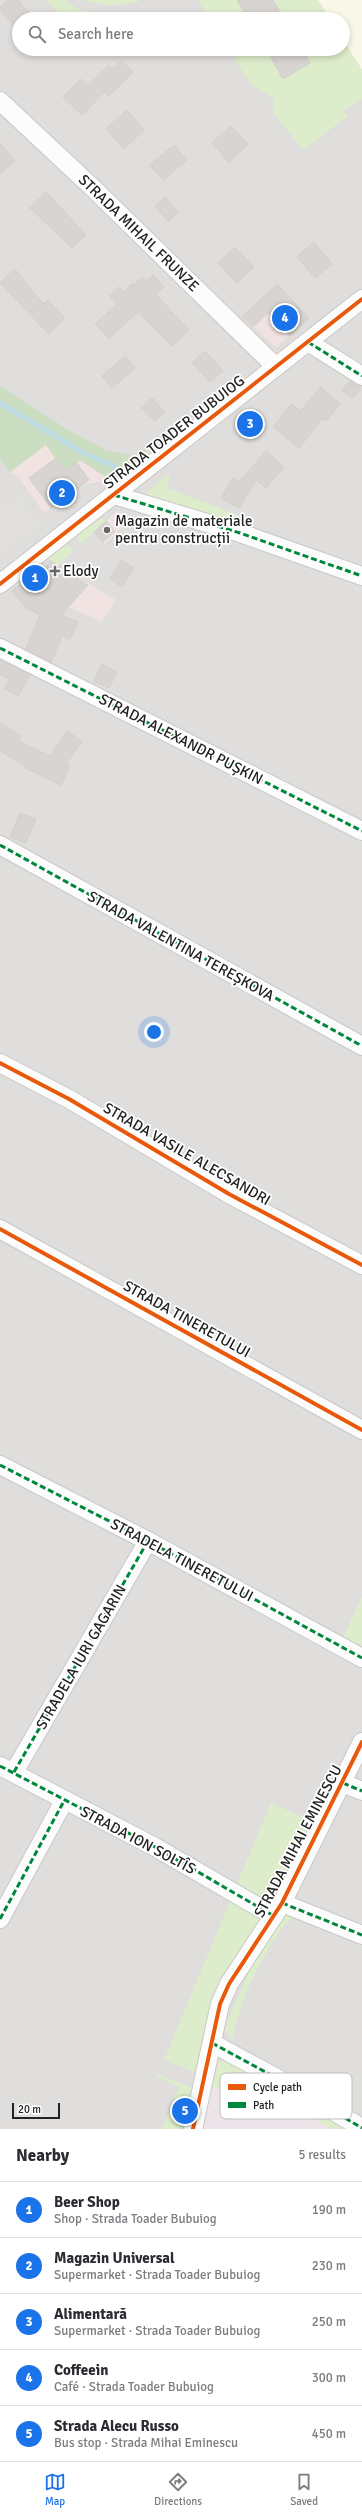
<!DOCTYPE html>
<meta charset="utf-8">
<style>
:root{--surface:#fff;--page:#f2f2f3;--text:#2b2b33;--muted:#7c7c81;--line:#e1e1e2;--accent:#1a73e8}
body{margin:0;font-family:Signika,sans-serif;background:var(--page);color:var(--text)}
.scale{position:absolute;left:12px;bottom:10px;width:48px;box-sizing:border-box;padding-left:4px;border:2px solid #222;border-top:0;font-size:11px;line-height:14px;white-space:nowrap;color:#222;-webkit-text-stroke:3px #fff;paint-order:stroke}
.you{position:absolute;left:154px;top:1032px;width:14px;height:14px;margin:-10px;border:3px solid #fff;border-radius:50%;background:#1a73e8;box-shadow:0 0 0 6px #1a73e833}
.badge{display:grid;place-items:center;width:26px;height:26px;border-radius:50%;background:var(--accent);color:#fff;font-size:13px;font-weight:700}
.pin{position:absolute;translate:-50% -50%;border:2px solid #fff;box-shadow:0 1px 4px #0006}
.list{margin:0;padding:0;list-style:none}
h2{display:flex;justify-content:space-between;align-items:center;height:52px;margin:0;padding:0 16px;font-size:17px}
h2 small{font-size:13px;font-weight:400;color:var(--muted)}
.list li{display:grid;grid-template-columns:26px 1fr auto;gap:12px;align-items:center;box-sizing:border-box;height:56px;padding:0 16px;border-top:1px solid var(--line)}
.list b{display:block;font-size:15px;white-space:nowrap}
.list p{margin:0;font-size:13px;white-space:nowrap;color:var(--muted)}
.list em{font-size:13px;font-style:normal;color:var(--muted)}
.icon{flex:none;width:22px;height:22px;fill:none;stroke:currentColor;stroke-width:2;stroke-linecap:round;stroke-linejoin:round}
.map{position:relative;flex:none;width:362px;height:2129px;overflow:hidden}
.search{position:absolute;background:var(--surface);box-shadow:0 2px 6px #0003;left:12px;right:12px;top:12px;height:44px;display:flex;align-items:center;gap:10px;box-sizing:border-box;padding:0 14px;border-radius:22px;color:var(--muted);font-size:15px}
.sheet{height:332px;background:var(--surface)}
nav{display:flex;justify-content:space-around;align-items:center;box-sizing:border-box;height:56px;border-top:1px solid var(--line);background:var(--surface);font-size:11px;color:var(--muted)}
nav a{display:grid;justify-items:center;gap:2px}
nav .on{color:var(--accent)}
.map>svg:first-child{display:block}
</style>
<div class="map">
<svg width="362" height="2129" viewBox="0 0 362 2129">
<rect width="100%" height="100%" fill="#f0eeeb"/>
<path fill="#dfdedc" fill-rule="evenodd" d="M 0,0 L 362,0 L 362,2129 L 0,2129 ZM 19,19 L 343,19 L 343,49 L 19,49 Z"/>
<g fill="#f1e3e1">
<polygon points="277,284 309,318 277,347 273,345 243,316"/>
<polygon points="46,445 65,471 80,460 110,480 80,485 44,513 19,478 10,472"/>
<polygon points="116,512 133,516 105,544 95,532"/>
<polygon points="51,561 116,600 102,622 62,604 43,582 37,575"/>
</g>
<polygon fill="#ede4e9" points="211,2086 277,2118 285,2103 331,2129 201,2129"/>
<polygon fill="#f8f7e8" points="318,0 362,0 362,70 343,40 343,19 330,19"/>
<g fill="#ddeccb">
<polygon points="46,0 65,0 79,10 103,15 108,19 65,19"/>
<polygon points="81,0 138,0 139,2 111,6"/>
<polygon points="198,0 318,0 330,19 210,19"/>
<polygon points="343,40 362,70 362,99 343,111 348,116 303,150 273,113 274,98 252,86 228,49 343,49"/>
<polygon points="167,474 170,476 168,488 240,516 231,521 145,495"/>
<polygon points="102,518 106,521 81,544 77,535"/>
<polygon points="66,544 74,550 58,565 46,558"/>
<polygon points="362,1596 362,1646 343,1638"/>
<polygon points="271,1803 312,1821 270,1903 237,1884"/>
<polygon points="226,1894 257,1914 262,1922 197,2073 164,2060 229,1904"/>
<path d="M 290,1914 L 296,1915 C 270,1934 235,2009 233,2041 L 224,2028 L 254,1961 L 283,1916 Z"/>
<polygon points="228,2057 350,2129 331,2129 285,2103 277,2118 211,2086 214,2064"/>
<polygon points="157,2074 194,2088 186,2129 162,2129 179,2087 158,2078"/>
</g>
<polygon fill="#cbdec1" points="0,386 70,431 106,450 134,456 159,439 160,441 110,480 80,460 65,471 46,445 10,472 0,459"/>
<polygon fill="#e0dfde" points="19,494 42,525 0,556 0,508"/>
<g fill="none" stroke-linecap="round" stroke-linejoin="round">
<polyline stroke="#bfdbe3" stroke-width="5" points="0,403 80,451 117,468"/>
</g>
<g fill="#d7d4d2" stroke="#d3d0cc">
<polygon points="8,0 18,0 35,19 19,19 19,32 0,10 0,7"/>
<polygon points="237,0 273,0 284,19 248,19"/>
<polygon points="266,49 302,49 310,63 283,79"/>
<polygon points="121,61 133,72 109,96 104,92 82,115 63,97 81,79 88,86 109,65 113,69"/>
<polygon points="127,110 144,130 124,149 106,129"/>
<polygon points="231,126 248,144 229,162 212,143"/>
<polygon points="0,143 15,161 0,174"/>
<polygon points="174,145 187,160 163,180 150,165"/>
<polygon points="46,192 86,235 72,248 30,208"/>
<polygon points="165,197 178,213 168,221 155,206"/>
<polygon points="314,242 332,264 315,278 297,257"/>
<polygon points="235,247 254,267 237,283 218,263"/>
<polygon points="15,269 43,304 48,300 65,317 49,334 0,283"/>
<polygon points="153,275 164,287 156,295 189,330 172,346 138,312 109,338 95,324 117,304 110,296 119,287 123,292 132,283 134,285 143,277 146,281"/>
<polygon points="277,284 309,318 290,336 268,313 253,327 243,316"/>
<polygon points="205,351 223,371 210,382 192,363"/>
<polygon points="125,356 135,368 112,388 102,376"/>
<polygon points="350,381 361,388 353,398 342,390"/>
<polygon points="321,387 340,404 326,421 323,418 299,448 273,427 291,404 300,411"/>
<polygon points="152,398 165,412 155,421 142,408"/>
<polygon points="266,451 284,467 266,488 256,480 239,508 221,498 233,478 239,482"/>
<polygon points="56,458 65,471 77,463 89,480 51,508 29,478"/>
<polygon points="106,521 115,531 103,542 94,532"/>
<polygon points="122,560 134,568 122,587 110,579"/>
<polygon points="51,561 88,585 61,615 78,622 70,640 62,636 51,662 26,649 40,615 25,607 12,591 35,572 37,575"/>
<polygon points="0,660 30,675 18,696 5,689 10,679 0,674"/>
<polygon points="102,664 117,672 109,688 94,681"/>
<polygon points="0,723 21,736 18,741 50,756 67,731 82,741 66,764 70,766 61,785 25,768 26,766 0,751"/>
<polygon points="20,813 36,819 26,843 10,837"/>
</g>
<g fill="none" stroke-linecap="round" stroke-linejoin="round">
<defs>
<g id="minor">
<polyline points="0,101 94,189 276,367"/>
<polyline points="308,342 362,376"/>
<polyline points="114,495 240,533 362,576"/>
<polyline points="0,584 362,299"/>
<polyline points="0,648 362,831"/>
<polyline points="0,845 362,1046"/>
<polyline points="0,1063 69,1099 229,1194 362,1265"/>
<polyline points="0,1229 362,1430"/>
<polyline points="0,1465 148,1541 362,1658"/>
<polyline points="0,1766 155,1847 274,1916"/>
<polyline points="14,1772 148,1541"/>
<polyline points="343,1783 362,1791"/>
<polyline points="282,1903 362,1935"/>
<polyline points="0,1919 64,1801"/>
<polyline points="212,2043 282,2081 362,2128"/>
<polyline points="193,2129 220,2004 229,1984 282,1903 362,1742"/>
</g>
</defs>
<use href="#minor" stroke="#c9c8c7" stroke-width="20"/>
<use href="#minor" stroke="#fdfcfc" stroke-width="18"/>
<g stroke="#00873e" stroke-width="3" stroke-dasharray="6 3" stroke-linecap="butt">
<polyline points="308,342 362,376"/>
<polyline points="114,495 240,533 362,576"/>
<polyline points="0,648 362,831"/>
<polyline points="0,845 362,1046"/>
<polyline points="0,1465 148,1541 362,1658"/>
<polyline points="0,1766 155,1847 274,1916"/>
<polyline points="14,1772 148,1541"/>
<polyline points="343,1783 362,1791"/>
<polyline points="282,1903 362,1935"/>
<polyline points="0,1919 64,1801"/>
<polyline points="212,2043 282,2081 362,2128"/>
</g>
<defs>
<g id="cycleway">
<polyline points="0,584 362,299"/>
<polyline points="0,1063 69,1099 229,1194 362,1265"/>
<polyline points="0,1229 362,1430"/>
<polyline points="193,2129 220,2004 229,1984 282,1903 362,1742"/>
</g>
</defs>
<use href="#cycleway" stroke="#fff" stroke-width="6"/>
<use href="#cycleway" stroke="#e8590c" stroke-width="4"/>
</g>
<g fill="#6a6968" stroke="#fff" stroke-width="1.5">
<circle cx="107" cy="530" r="4"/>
<path d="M53 565h4v4h4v4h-4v4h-4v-4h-4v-4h4z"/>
</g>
<g text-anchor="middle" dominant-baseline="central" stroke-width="3.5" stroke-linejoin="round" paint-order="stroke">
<g font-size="15" fill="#222" stroke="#fff">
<text transform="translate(139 233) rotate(44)">STRADA MIHAIL FRUNZE</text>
<text transform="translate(174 432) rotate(-38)">STRADA TOADER BUBUIOG</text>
<text transform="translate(181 739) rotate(27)">STRADA ALEXANDR PUȘKIN</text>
<text transform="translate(181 946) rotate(29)">STRADA VALENTINA TEREȘKOVA</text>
<text transform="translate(187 1154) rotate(30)">STRADA VASILE ALECSANDRI</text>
<text transform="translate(187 1319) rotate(29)">STRADA TINERETULUI</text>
<text transform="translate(182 1560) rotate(28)">STRADELA TINERETULUI</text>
<text transform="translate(81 1657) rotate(-60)">STRADELA IURI GAGARIN</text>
<text transform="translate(138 1840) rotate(28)">STRADA ION SOLTÎS</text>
<text transform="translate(298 1841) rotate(-62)">STRADA MIHAI EMINESCU</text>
</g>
<g font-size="15" fill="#222" stroke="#fff" text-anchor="start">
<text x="115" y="521">Magazin de materiale<tspan x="115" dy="17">pentru construcții</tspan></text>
<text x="63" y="571">Elody</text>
</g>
</g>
<rect x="220" y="2073" width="132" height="46" rx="6" fill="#fff" stroke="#bdbdbd" stroke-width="1"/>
<rect x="228" y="2084" width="18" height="6" fill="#e8590c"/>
<rect x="228" y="2102" width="18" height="6" fill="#00873e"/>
<g font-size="11" fill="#222">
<text x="253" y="2091">Cycle path</text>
<text x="253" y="2109">Path</text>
</g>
</svg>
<div class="scale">20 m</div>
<div class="you"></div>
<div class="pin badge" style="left:35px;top:578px">1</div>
<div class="pin badge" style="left:62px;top:493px">2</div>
<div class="pin badge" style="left:250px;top:424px">3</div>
<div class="pin badge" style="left:285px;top:318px">4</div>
<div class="pin badge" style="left:185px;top:2111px">5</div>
<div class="search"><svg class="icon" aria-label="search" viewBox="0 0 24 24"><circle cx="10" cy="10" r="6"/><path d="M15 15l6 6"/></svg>Search here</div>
</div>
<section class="sheet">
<h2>Nearby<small>5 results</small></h2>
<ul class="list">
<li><span class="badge">1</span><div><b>Beer Shop</b><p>Shop · Strada Toader Bubuiog</p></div><em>190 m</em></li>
<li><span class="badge">2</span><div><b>Magazin Universal</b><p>Supermarket · Strada Toader Bubuiog</p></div><em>230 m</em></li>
<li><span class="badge">3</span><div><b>Alimentară</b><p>Supermarket · Strada Toader Bubuiog</p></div><em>250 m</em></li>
<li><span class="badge">4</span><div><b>Coffeein</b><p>Café · Strada Toader Bubuiog</p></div><em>300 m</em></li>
<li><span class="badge">5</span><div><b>Strada Alecu Russo</b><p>Bus stop · Strada Mihai Eminescu</p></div><em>450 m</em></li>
</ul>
</section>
<nav>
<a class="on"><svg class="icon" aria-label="map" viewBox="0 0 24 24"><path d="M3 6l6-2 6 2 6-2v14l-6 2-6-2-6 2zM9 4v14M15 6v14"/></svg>Map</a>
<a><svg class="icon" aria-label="directions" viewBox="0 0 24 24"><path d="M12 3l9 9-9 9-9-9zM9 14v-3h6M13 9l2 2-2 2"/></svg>Directions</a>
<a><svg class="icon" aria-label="saved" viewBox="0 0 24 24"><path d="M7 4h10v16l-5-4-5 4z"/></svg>Saved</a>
</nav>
